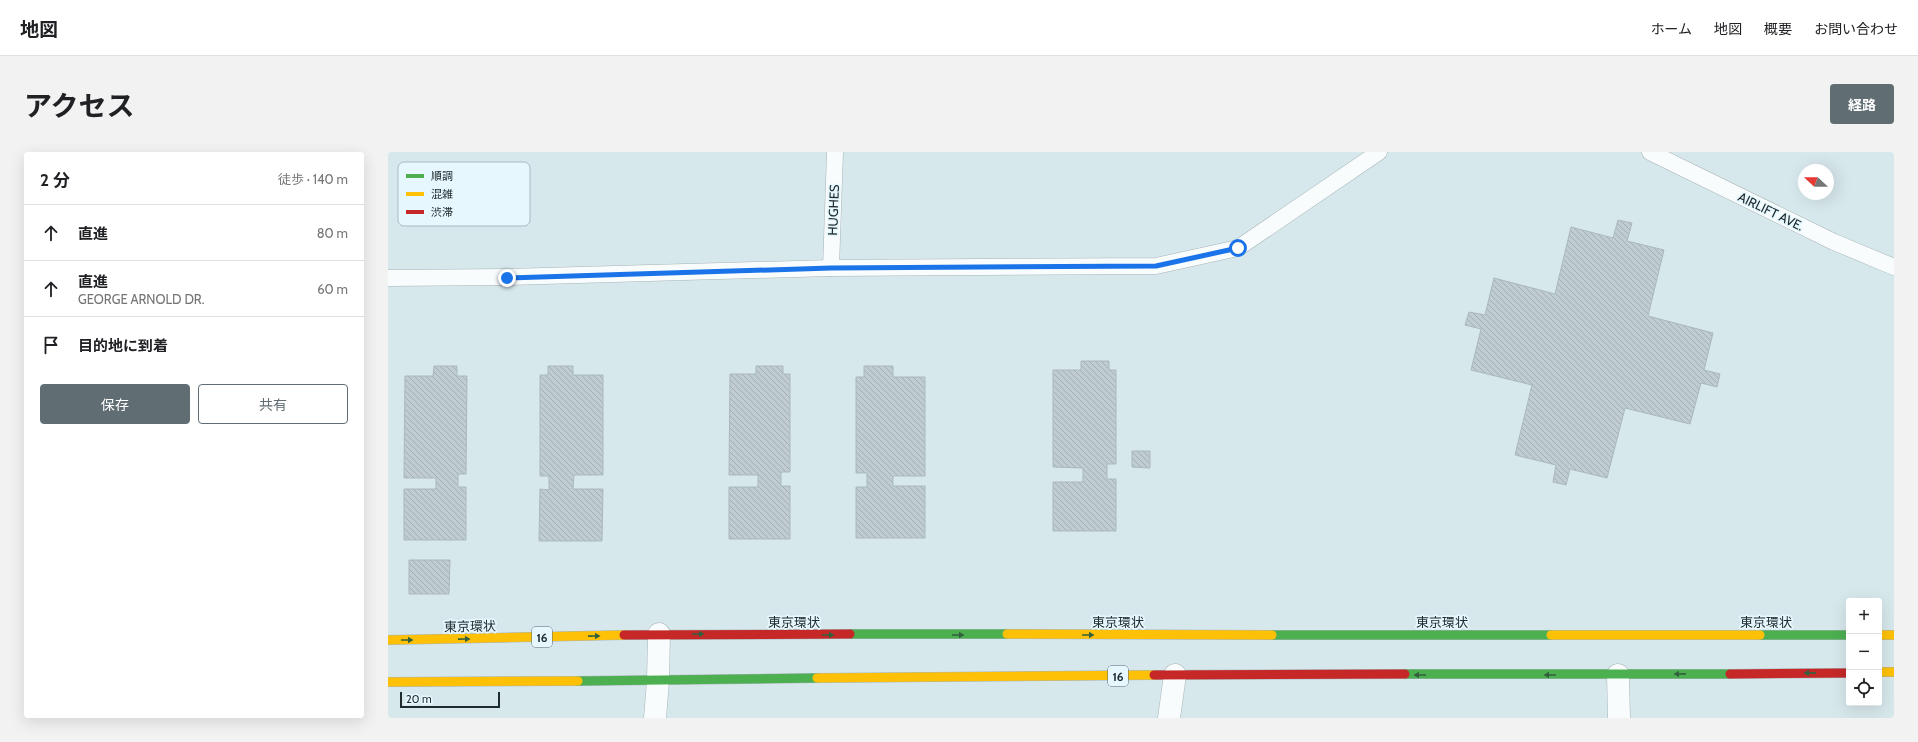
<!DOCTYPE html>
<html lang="ja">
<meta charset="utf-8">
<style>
:root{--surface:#fff;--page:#f2f2f2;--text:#202124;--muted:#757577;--line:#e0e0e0;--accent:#606d72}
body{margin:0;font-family:Cabin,"Noto Sans JP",sans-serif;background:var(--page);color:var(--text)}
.controls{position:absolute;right:12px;bottom:12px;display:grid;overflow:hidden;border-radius:4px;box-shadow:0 4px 16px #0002}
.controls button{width:36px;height:36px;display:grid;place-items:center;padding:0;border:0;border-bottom:1px solid var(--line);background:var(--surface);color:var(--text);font:20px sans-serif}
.compass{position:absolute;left:1410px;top:12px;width:36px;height:36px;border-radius:50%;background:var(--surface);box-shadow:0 4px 16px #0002;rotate:292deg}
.scale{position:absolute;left:12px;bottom:10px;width:100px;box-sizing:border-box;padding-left:4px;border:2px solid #202b2f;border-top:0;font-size:11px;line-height:14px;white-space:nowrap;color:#202b2f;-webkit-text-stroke:3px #e6f8fd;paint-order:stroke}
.stop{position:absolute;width:12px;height:12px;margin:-9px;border:3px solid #1a73e8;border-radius:50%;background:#fff}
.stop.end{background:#1a73e8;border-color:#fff;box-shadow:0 1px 4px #0008}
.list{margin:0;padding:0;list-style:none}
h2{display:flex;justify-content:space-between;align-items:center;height:52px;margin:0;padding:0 16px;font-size:17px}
h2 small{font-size:13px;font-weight:400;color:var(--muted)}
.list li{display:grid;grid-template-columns:26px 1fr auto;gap:12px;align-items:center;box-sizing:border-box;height:56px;padding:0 16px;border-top:1px solid var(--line)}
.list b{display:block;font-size:15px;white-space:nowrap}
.list p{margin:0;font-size:13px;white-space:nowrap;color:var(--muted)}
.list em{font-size:13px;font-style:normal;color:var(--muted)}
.actions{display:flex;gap:8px;padding:12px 16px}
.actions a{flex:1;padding:9px 0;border:1px solid var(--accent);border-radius:4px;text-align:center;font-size:14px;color:var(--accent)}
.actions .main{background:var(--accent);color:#fff}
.icon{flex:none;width:22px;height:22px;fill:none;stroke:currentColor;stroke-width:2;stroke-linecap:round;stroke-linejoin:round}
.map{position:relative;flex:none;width:1506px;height:566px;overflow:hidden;border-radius:4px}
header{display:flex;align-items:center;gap:24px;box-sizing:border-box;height:56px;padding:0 20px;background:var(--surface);border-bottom:1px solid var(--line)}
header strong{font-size:19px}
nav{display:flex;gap:22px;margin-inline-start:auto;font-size:14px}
.intro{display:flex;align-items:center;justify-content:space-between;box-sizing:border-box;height:96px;padding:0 24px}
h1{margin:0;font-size:28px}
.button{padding:10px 18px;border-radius:4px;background:var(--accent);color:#fff;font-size:14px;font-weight:700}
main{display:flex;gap:24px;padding:0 24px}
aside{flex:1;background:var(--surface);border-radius:4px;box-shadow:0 4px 16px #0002}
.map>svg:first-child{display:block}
</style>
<header>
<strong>地図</strong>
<nav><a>ホーム</a><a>地図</a><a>概要</a><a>お問い合わせ</a></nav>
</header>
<div class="intro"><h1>アクセス</h1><a class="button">経路</a></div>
<main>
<aside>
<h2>2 分<small>徒歩 · 140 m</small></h2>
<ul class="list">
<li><svg class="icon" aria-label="ahead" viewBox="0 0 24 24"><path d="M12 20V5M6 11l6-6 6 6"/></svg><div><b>直進</b></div><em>80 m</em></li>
<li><svg class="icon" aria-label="ahead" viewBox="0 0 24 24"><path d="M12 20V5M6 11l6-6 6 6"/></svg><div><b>直進</b><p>GEORGE ARNOLD DR.</p></div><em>60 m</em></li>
<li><svg class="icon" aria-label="arrive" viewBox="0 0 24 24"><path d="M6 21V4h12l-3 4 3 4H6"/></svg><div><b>目的地に到着</b></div></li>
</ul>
<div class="actions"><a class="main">保存</a><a>共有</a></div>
</aside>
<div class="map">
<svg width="1506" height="566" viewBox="0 0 1506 566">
<defs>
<pattern id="building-back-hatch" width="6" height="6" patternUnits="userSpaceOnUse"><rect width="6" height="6" fill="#bfccd0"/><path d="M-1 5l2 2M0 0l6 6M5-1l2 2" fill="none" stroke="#a4afb3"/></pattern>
</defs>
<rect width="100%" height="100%" fill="#d7e8ed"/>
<g fill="url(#building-back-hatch)" stroke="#aab8bc">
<polygon points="1230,68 1244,71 1239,89 1276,98 1260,164 1325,181 1316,218 1332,222 1329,235 1313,231 1302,272 1237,256 1219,326 1182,317 1178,333 1165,330 1168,313 1127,303 1144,233 1083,218 1093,177 1077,173 1081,160 1097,163 1106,126 1167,142 1183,75 1225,86"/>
<polygon points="693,209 721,209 721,218 728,218 728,312 719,312 719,327 728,327 728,379 665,379 665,330 695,330 695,316 665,315 665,218 693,218"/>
<polygon points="46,214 69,214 69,224 79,224 78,322 70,322 70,335 78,335 78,388 16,388 16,337 48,337 48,326 16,326 17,224 45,224"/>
<polygon points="160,214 185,214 185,223 215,223 215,323 186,323 185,337 215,337 214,389 151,389 152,337 161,338 161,324 152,324 152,223 160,223"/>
<polygon points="368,214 395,214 395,222 402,222 402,320 393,320 393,334 402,334 402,387 341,387 341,335 370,335 370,323 341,323 342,222 368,222"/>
<polygon points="476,214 505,214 505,225 537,225 537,324 505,324 505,334 537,334 537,386 468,386 468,335 479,335 479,321 468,321 468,225 476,225"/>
<polygon points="744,299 762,299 762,316 744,315"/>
<polygon points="21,408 62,408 61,442 21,442"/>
</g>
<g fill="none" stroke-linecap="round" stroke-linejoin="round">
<defs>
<g id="lane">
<polyline points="1262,0 1446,90 1506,115"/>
<polyline points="443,116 447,0"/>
<polyline points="0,126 119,125 443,116 768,114 850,96 991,0"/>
</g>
<g id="street">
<polyline points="1230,523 1231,566"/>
<polyline points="267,566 270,529 271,482"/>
<polyline points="781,566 787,523"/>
</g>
<g id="fast">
<polyline points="462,482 619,482"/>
<polyline points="884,483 1163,483"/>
<polyline points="1372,483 1461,483"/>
<polyline points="1017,522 1342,522"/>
<polyline points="190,529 429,526"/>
</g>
<g id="slow">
<polyline points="619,482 884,483"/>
<polyline points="1163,483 1372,483"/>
<polyline points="1491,483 1506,483"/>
<polyline points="0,488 236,483"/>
<polyline points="1491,520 1506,520"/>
<polyline points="429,526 766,523"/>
<polyline points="0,530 190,529"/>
</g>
<g id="jam">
<polyline points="236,483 462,482"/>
<polyline points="1342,522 1461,521"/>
<polyline points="766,523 1017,522"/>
</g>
</defs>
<use href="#lane" stroke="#a6b3b7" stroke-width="17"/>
<use href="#street" stroke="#a6b3b7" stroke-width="23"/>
<use href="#fast" stroke="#a6b3b7" stroke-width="10"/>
<use href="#slow" stroke="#a6b3b7" stroke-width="10"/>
<use href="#jam" stroke="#a6b3b7" stroke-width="10"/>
<use href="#lane" stroke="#f9fcfc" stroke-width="16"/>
<use href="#street" stroke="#f9fcfc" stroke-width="22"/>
<use href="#fast" stroke="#4caf50" stroke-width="9"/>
<use href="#slow" stroke="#ffc107" stroke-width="9"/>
<use href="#jam" stroke="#c62828" stroke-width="9"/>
</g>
<defs><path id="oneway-solid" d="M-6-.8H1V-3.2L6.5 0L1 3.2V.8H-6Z"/></defs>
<g fill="#32603c">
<use href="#oneway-solid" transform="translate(310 482)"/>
<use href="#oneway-solid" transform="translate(440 483)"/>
<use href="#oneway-solid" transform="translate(570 483)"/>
<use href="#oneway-solid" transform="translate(700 483)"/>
<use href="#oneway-solid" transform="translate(206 484) rotate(-1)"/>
<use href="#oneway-solid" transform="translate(76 487) rotate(-1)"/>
<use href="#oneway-solid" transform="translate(19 488)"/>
<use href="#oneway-solid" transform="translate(1422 521) rotate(179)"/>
<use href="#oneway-solid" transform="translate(1292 522) rotate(179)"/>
<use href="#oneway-solid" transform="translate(1032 523) rotate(180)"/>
<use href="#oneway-solid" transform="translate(1162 523) rotate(180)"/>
</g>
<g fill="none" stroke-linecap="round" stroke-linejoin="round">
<polyline stroke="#1a73e8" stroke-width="5" points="119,126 443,116 768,114 850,96"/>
</g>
<g text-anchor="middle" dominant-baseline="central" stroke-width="3.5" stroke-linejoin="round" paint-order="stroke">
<g fill="#e6f8fd" stroke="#5b686d" stroke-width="1">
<rect x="144" y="475" width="20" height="20" rx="3"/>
<rect x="720" y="514" width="20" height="20" rx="3"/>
</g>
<g font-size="12" font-weight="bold" fill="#202b2f">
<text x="154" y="485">16</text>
<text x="730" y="524">16</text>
</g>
<g font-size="13" fill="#202b2f" stroke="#e6f8fd">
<text transform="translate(445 58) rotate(-88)">HUGHES</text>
<text transform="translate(1383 59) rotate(26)">AIRLIFT AVE.</text>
<text x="406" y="470">東京環状</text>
<text x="730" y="470">東京環状</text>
<text x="1054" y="470">東京環状</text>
<text x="1378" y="470">東京環状</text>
<text transform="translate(82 474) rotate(-1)">東京環状</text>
</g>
</g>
<rect x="10" y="10" width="132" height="64" rx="6" fill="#e6f8fd" stroke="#abbabf" stroke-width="1"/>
<rect x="18" y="22" width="18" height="4" fill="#4caf50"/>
<rect x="18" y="40" width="18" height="4" fill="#ffc107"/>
<rect x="18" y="58" width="18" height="4" fill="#c62828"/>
<g font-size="11" fill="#202b2f">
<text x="43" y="28">順調</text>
<text x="43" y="46">混雑</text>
<text x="43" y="64">渋滞</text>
</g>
</svg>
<div class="controls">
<button>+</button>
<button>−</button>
<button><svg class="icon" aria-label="locate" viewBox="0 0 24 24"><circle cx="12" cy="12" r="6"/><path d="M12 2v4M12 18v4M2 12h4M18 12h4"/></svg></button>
</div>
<svg class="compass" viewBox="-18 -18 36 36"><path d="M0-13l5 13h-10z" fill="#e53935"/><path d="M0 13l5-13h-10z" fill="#757577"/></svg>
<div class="scale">20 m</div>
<div class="stop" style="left:850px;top:96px"></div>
<div class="stop end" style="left:119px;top:126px"></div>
</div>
</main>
